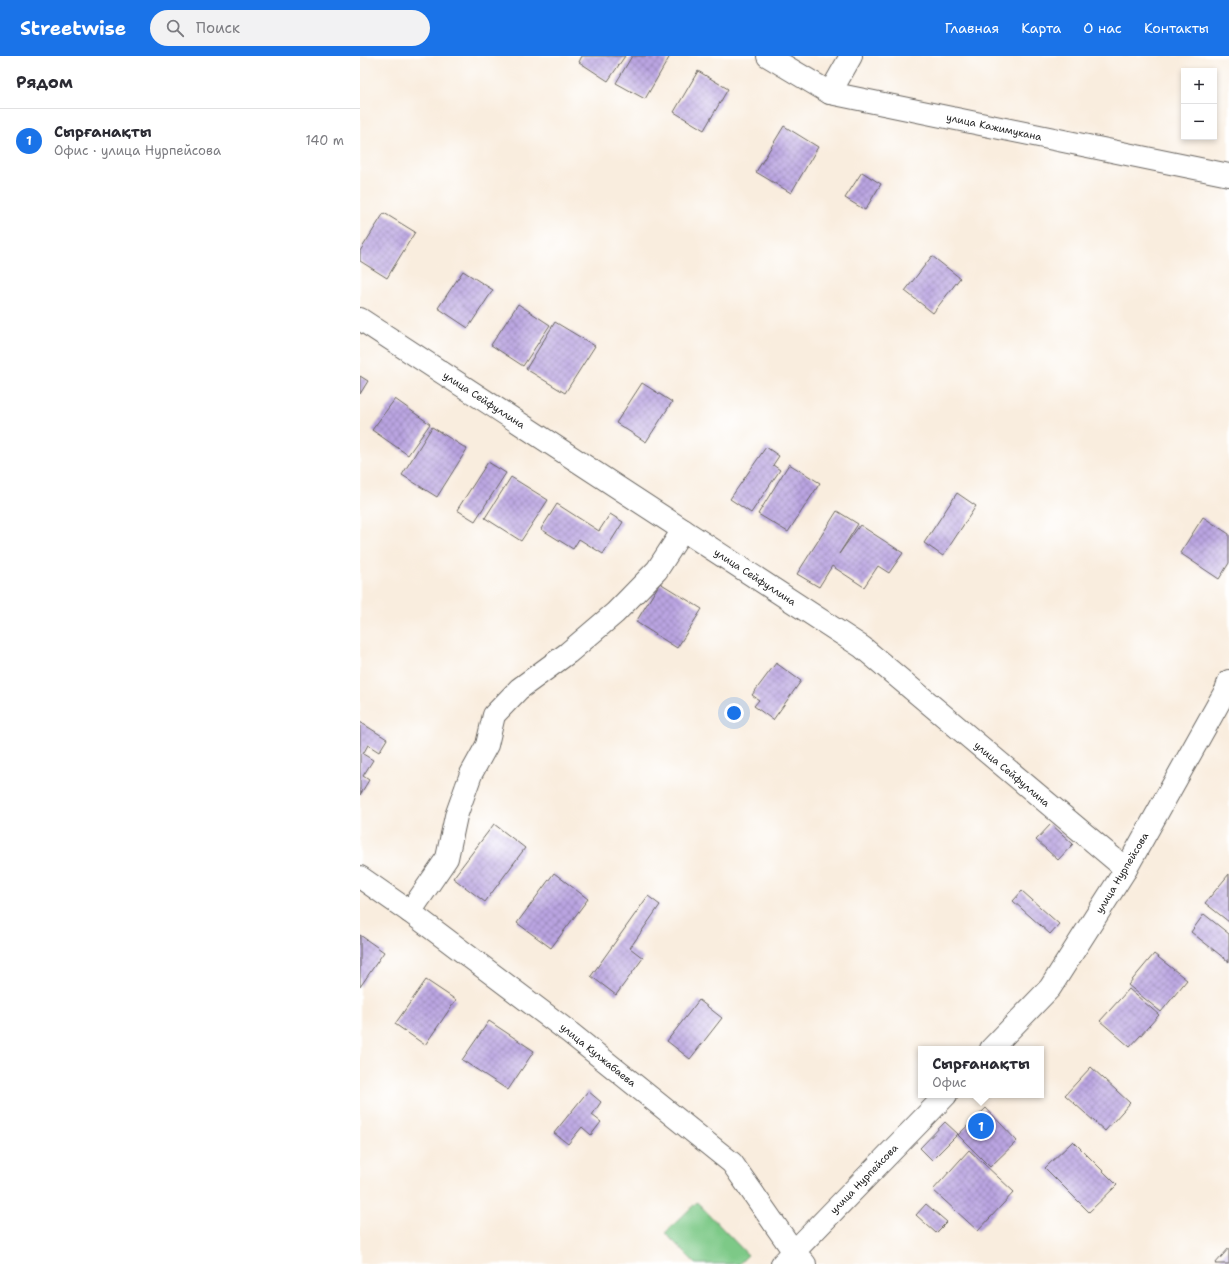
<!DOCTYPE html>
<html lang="ru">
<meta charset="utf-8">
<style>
:root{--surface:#fff;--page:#f2f2f3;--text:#2b2b33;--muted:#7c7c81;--line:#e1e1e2;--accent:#1a73e8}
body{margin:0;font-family:"Shantell Sans",sans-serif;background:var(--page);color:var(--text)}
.controls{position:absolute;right:12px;top:12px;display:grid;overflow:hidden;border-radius:0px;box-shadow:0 2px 6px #0003}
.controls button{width:36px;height:36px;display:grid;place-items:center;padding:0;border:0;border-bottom:1px solid var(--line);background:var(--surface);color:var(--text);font:20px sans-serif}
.you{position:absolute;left:374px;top:657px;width:14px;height:14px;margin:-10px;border:3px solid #fff;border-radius:50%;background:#1a73e8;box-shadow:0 0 0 6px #1a73e833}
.badge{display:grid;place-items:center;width:26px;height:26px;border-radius:50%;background:var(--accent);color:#fff;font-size:13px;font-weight:700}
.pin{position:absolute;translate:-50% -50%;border:2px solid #fff;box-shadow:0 1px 4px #0006}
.popup{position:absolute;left:558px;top:990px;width:126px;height:52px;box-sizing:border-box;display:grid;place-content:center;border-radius:0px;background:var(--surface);filter:drop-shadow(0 1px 3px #0005);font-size:13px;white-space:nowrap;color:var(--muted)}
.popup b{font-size:15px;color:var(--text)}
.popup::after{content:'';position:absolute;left:50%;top:100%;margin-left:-8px;border:8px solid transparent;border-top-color:var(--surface)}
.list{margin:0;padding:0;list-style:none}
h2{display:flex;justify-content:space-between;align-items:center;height:52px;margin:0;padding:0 16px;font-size:17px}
h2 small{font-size:13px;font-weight:400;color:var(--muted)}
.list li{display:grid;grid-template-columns:26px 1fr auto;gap:12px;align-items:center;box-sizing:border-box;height:64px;padding:0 16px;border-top:1px solid var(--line)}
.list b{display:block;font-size:15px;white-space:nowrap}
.list p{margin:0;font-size:13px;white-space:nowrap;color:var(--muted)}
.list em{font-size:13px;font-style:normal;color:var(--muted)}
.icon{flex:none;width:22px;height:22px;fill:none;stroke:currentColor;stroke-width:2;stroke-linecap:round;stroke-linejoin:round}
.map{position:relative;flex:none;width:869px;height:1208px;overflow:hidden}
header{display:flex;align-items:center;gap:24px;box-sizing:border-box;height:56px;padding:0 20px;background:var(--accent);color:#fff}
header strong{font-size:19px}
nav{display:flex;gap:22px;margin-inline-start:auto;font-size:14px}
.search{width:280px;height:36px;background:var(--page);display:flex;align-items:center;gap:10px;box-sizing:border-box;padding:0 14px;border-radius:22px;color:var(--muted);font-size:15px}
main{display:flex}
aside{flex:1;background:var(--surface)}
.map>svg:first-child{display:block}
</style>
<header>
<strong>Streetwise</strong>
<div class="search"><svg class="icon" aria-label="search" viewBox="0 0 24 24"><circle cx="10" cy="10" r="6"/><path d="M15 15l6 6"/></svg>Поиск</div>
<nav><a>Главная</a><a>Карта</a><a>О нас</a><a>Контакты</a></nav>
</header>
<main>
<aside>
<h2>Рядом<small></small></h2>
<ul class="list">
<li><span class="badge">1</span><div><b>Сырғанақты</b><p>Офис · улица Нурпейсова</p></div><em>140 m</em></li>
</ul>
</aside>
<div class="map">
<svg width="869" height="1208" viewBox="0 0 869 1208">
<defs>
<pattern id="building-cross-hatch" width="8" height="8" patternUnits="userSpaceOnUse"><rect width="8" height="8" fill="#baa4e1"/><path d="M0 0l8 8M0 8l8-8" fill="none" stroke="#9685b6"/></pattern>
</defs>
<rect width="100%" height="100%" fill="#fff"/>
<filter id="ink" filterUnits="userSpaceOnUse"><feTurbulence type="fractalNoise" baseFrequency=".025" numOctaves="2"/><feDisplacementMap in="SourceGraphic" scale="8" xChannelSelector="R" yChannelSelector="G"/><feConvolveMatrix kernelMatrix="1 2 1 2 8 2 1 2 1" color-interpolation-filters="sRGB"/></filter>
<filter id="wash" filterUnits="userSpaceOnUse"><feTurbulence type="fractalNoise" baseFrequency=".012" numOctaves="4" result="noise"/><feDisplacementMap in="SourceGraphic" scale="16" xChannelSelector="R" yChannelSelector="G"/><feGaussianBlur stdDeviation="0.9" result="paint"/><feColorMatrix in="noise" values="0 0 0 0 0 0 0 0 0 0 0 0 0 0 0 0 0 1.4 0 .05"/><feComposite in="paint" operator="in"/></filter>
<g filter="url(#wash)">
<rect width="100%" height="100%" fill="#f9edde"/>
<polygon fill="#7dc987" stroke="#4c7252" points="337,1146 388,1199 379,1208 336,1208 305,1177"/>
<g id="blocks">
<g fill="url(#building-cross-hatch)">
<polygon points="222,0 265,0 248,25 219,6"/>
<polygon points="272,0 310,0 285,43 256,27"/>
<polygon points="338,15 368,33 344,74 314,56"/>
<polygon points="424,70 458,91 431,137 396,116"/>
<polygon points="502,116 521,128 505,154 485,142"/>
<polygon points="24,157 55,176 27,222 0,205 0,195"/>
<polygon points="572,200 600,222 573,257 545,235"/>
<polygon points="103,215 133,234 108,272 78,252"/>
<polygon points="158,248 190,269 163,310 131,289"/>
<polygon points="195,266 235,290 205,337 166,313"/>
<polygon points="0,320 8,325 0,338"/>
<polygon points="282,327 312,346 286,386 256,367"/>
<polygon points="35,343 70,368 48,399 12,374"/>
<polygon points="72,371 107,393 77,441 42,419"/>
<polygon points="406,391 419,400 413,409 420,414 391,457 370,443"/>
<polygon points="128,406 146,417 115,465 97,454"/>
<polygon points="429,408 460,427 428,476 398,458"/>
<polygon points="151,421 188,444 161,485 125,462"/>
<polygon points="597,437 616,450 583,500 564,487"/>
<polygon points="197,448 239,475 250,458 263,466 243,498 219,483 213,493 181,473"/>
<polygon points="477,455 498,468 479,498 500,469 543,497 529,517 518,510 504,531 472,510 459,531 437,518"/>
<polygon points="843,461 869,478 869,507 859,523 820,497"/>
<polygon points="300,527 342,553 317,592 276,566"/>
<polygon points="416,607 441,625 413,664 394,650 399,644 392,639"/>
<polygon points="0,666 27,683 19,696 8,689 3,698 13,704 3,720 9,724 0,739"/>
<polygon points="134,768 165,792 125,846 93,822"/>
<polygon points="691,768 713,788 698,804 676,784"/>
<polygon points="194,817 228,843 191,892 157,867"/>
<polygon points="869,818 869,866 845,847"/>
<polygon points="662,835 699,868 690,878 653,845"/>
<polygon points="288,840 300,849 270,892 283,902 256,939 231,920"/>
<polygon points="844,858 869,878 869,906 831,876"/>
<polygon points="0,879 24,896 0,931"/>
<polygon points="794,898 827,924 801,956 768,929"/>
<polygon points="66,924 96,944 65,989 35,968"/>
<polygon points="769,933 799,959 770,991 740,965"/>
<polygon points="339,944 362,962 330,1003 307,985"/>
<polygon points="129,965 174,995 148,1034 102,1004"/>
<polygon points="731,1011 770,1047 745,1075 705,1039"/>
<polygon points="228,1035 241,1046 232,1059 241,1066 231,1079 222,1071 208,1088 194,1077"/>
<polygon points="626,1052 657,1085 630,1111 598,1079"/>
<polygon points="585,1066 598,1078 572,1104 560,1092"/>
<polygon points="713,1085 757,1129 729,1156 685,1112"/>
<polygon points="609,1094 654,1136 618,1175 573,1134"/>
<polygon points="566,1148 587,1166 576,1177 556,1159"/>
<polygon points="869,1192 869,1208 855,1208"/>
</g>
</g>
</g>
<g filter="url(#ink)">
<use href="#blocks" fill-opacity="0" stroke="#696560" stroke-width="1"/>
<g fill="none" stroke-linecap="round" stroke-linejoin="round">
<defs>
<g id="minor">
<polyline points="408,0 470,37 869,119"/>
<polyline points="470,37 491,0"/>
<polyline points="0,263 502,591 766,813"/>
<polyline points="0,821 50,856 209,976 372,1107 434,1196 445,1208"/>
<polyline points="50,856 87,802 96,760 111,718 127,689 134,659 159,633 208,597 255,557 297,514 323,474"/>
<polyline points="631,993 690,932 766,813 866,634 869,625"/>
<polyline points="422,1208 586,1039"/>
</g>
</defs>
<use href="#minor" stroke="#696560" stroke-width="24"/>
<use href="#minor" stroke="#fff" stroke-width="22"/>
</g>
</g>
<g text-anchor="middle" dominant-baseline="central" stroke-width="3" stroke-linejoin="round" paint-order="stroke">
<g font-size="10" fill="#1c1c1c" stroke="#fff">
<text transform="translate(634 71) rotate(12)">улица Кажимукана</text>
<text transform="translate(124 344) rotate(33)">улица Сейфуллина</text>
<text transform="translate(395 521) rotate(33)">улица Сейфуллина</text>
<text transform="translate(652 718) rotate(40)">улица Сейфуллина</text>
<text transform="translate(762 817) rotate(-59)">улица Нурпейсова</text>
<text transform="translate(238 999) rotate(39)">улица Кулжабаева</text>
<text transform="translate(504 1123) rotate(-46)">улица Нурпейсова</text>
</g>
</g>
</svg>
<div class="controls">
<button>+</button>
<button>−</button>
</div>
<div class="you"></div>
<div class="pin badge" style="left:621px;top:1070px">1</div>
<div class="popup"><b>Сырғанақты</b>Офис</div>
</div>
</main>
